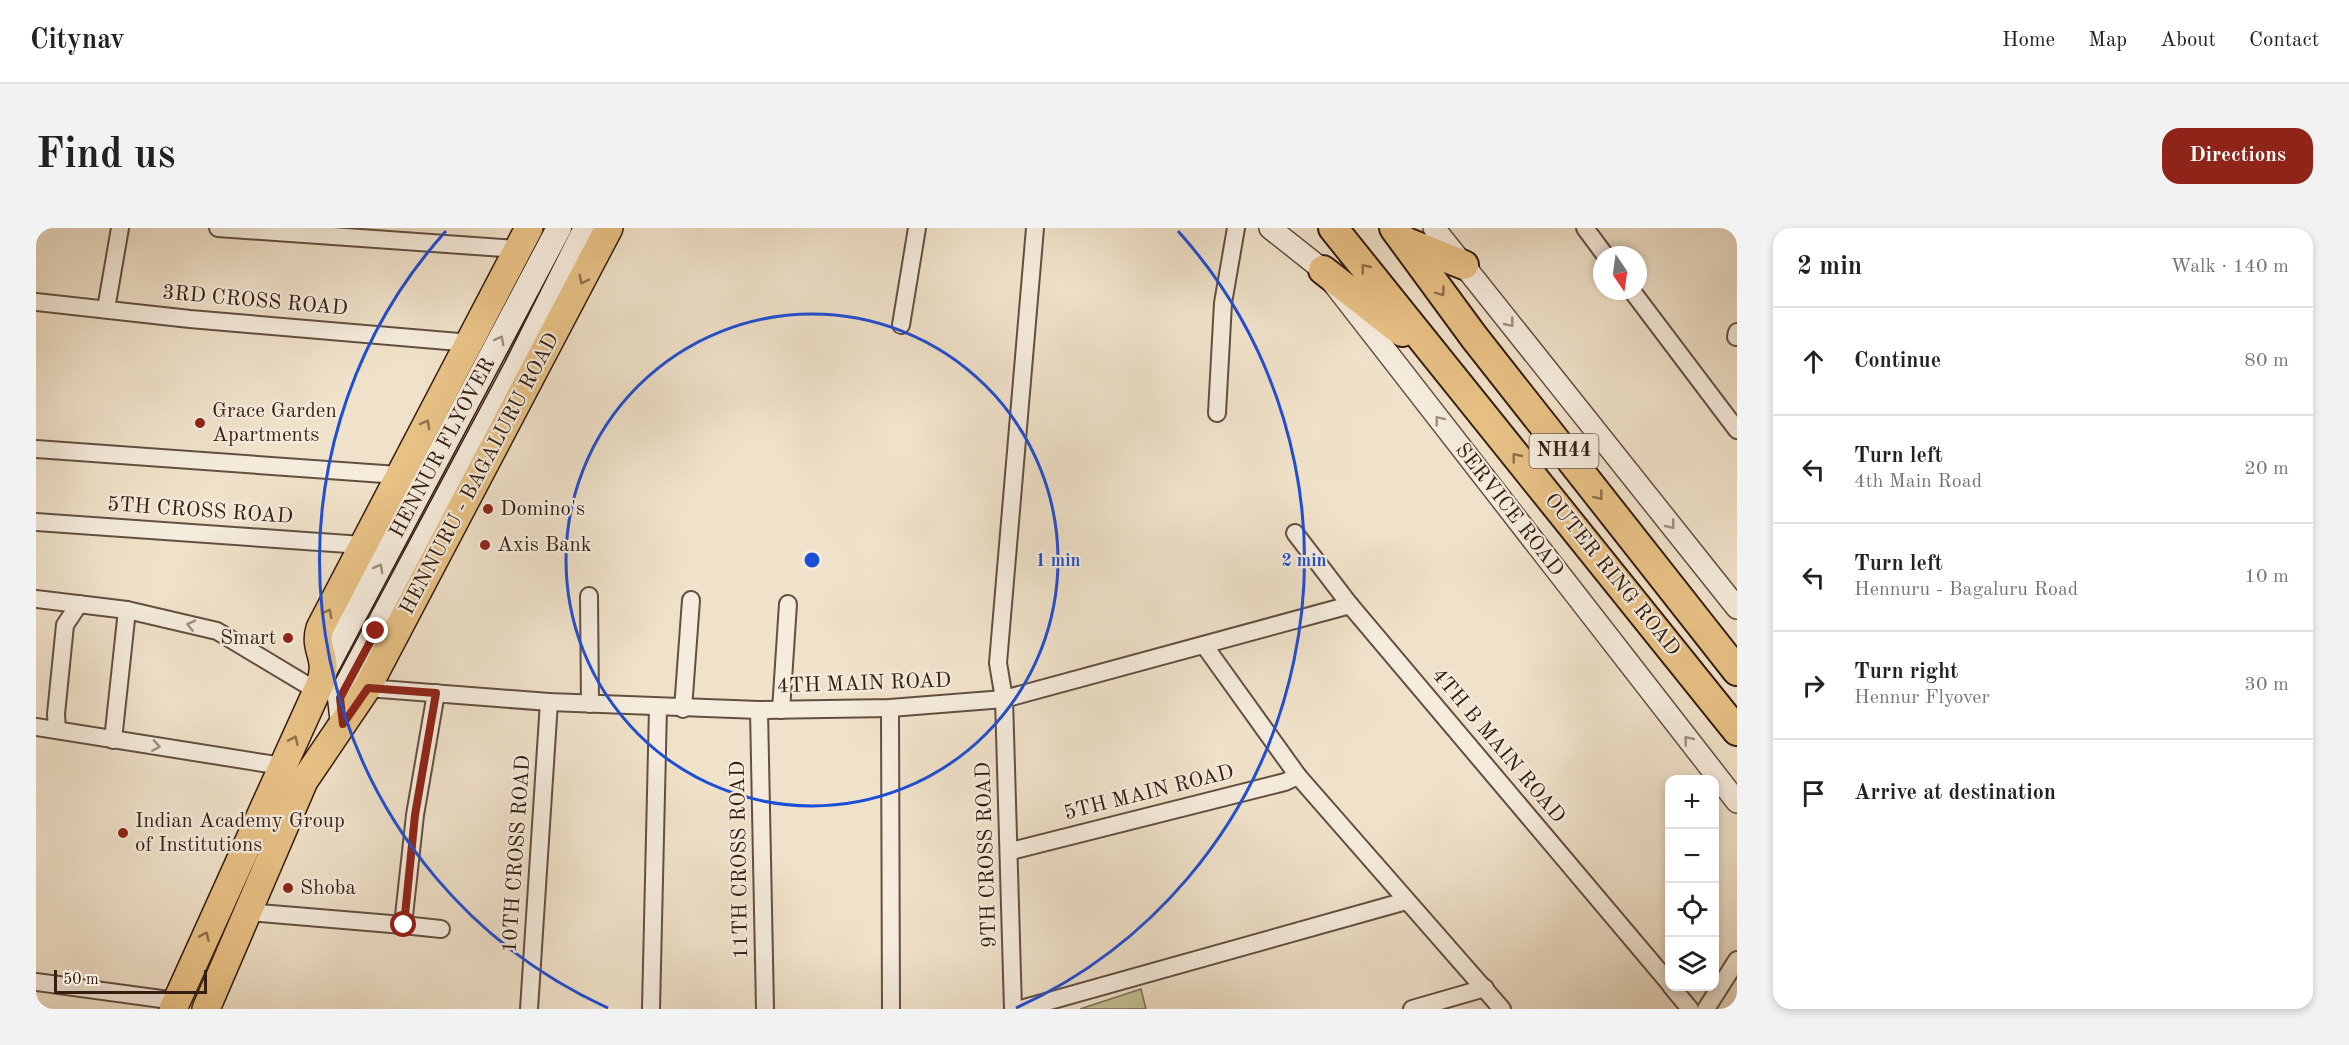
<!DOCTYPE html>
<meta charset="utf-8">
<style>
:root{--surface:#fff;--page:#f2f2f2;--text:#222;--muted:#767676;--line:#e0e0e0;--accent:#8f2418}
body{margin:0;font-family:"Old Standard TT",serif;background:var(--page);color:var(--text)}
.controls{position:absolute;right:18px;bottom:18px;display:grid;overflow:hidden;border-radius:12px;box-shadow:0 3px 9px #0003}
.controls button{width:54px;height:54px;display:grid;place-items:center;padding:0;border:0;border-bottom:2px solid var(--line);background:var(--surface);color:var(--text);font:30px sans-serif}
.compass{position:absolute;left:1557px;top:18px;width:54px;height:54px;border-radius:50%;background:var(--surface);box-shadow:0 3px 9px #0003;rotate:167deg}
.scale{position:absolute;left:18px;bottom:15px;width:153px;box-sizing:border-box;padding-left:6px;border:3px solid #341e12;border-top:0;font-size:16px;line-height:21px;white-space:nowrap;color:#341e12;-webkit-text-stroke:4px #f5ecdd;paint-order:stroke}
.stop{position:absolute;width:18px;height:18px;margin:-14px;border:4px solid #8f2418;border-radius:50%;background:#fff}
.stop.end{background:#8f2418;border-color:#fff;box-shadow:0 2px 6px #0008}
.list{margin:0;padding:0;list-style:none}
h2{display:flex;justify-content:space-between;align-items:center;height:78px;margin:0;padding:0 24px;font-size:26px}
h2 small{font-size:20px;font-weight:400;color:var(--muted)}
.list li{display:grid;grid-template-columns:39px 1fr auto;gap:18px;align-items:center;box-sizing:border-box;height:108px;padding:0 24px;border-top:2px solid var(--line)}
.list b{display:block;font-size:22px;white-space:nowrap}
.list p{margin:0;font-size:20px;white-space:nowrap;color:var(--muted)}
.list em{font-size:20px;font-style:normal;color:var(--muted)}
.icon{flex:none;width:33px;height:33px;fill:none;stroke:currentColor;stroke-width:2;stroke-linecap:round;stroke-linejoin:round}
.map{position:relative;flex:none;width:1701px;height:781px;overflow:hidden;border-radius:18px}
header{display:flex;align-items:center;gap:36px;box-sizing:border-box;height:84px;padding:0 30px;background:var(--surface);border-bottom:2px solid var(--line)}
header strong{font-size:28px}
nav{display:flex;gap:33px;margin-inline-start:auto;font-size:21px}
.intro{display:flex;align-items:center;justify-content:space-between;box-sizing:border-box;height:144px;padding:0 36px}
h1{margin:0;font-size:42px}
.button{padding:15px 27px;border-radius:18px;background:var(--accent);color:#fff;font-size:21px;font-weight:700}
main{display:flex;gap:36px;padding:0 36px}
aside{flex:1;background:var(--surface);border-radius:18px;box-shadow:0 3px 9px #0003}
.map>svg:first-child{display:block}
</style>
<header>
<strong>Citynav</strong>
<nav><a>Home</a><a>Map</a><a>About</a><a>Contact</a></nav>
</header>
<div class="intro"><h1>Find us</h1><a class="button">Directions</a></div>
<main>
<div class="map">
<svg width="1701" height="781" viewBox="0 0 1701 781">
<rect width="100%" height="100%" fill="#f0e2ca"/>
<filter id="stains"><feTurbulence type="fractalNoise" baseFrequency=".00333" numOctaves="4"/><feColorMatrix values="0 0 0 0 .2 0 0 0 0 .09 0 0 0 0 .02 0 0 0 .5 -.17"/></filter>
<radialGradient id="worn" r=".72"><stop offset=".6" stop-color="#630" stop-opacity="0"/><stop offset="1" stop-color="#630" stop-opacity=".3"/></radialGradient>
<polygon fill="#c1c192" stroke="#7a7052" stroke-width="1.5" points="1105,761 1110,781 1044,781"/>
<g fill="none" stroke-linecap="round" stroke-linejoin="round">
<defs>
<g id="minor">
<polyline points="182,0 482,21"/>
<polyline points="1549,0 1569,27"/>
<polyline points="1596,63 1701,202"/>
<polyline points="0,74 154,91 435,115"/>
<polyline points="70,81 84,0"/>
<polyline points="865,97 881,0"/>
<polyline points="1700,109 1701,104"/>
<polyline points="1181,185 1187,75 1200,0"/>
<polyline points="0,221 362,247"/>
<polyline points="0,294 326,317"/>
<polyline points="1259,305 1314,377 1634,756"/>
<polyline points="553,368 554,476"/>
<polyline points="0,371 91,382 181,403 281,463"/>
<polyline points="1168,417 1262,548 1466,781"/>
<polyline points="331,460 513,474 723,482 854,480 968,471 1314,377"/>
<polyline points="854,480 855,781"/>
<polyline points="647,481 655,372"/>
<polyline points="723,482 729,781"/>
<polyline points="745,482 752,376"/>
<polyline points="0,499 246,538"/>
<polyline points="21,502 20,486 29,397 43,376"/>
<polyline points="77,512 91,382"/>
<polyline points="975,623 1249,554 1262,548"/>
<polyline points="213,684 367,697 379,587 400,465"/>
<polyline points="367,697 405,701"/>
<polyline points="0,754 140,773"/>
<polyline points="1635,758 1654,781"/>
<polyline points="493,781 513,474"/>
<polyline points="615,781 622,479"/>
<polyline points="977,781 968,471 962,435 999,0"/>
<polyline points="985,781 1370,673"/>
<polyline points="1376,781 1449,760"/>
<polyline points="1670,781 1701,732"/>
</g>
<g id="tertiary">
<polyline points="1234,0 1287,42 1701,574"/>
<polyline points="1398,0 1701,380"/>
</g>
<g id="secondary">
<polyline points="290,440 523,0"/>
<polyline points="307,496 304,470 480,140 550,0"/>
</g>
<g id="primary">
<path d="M 137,781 L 284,456 C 294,429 277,423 284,400 L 493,0"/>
<polyline points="170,781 268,553 331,460 573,0"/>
</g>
<g id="trunk">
<polyline points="1297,0 1701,503"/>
<polyline points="1358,0 1438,109 1701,443"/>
<polyline points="1368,13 1428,37"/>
<polyline points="1287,42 1366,104"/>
</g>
</defs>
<use href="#minor" stroke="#634f40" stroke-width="20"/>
<use href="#tertiary" stroke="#634f40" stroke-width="24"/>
<use href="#secondary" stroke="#341e12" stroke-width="27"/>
<use href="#primary" stroke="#341e12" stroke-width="30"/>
<use href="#trunk" stroke="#341e12" stroke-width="32"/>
<use href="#minor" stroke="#f5ecdd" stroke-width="16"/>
<use href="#tertiary" stroke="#f5ecdd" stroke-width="21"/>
<use href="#secondary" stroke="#f5ecdd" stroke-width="24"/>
<use href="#primary" stroke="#e8c185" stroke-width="27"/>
<use href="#trunk" stroke="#e8c185" stroke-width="28"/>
</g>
<defs><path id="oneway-chevron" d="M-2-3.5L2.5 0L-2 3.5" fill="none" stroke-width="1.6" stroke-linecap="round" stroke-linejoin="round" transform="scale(1.5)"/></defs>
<g stroke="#8e704c">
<use href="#oneway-chevron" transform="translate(1329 40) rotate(-129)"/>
<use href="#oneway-chevron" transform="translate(547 52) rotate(117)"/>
<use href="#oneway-chevron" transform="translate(1405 64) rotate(54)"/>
<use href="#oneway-chevron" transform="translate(390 196) rotate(-61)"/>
<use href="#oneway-chevron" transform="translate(1480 229) rotate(-129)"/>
<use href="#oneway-chevron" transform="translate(1563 268) rotate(52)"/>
<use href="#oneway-chevron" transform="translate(292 385) rotate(-63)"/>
<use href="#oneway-chevron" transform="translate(258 512) rotate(-66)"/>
<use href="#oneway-chevron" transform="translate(169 708) rotate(-66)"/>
</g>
<g stroke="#9e8f82">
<use href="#oneway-chevron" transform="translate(1474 95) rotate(51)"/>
<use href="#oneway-chevron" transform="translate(464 112) rotate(-62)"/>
<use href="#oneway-chevron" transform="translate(1403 192) rotate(-128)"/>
<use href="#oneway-chevron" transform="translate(1635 297) rotate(51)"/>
<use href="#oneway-chevron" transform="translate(343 340) rotate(-62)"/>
<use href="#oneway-chevron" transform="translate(155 397) rotate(-167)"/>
<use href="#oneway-chevron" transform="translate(1652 512) rotate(-129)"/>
<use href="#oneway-chevron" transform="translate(120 518) rotate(9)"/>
</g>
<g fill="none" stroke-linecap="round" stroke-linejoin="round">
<polyline stroke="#8f2418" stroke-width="8" points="340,403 304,470 307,496 332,460 400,465 379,587 368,697"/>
</g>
<g fill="none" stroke="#1d4ed8" stroke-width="3">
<circle cx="776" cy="332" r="246"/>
<path d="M572 780A492 492 0 0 1 410 3M1142 3A492 492 0 0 1 980 780"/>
</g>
<g fill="#8f2418" stroke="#f5ecdd" stroke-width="2">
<circle cx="164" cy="195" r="6"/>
<circle cx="452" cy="281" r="6"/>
<circle cx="449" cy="317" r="6"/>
<circle cx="252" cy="410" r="6"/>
<circle cx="87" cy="605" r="6"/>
<circle cx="252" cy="660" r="6"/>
</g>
<g text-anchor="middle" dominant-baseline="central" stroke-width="4.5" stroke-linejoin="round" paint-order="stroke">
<rect fill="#f5ecdd" stroke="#6e5c4f" stroke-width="1.5" x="1493.5" y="206" width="69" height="34" rx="4.5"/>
<g font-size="20" font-weight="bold" fill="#341e12">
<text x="1528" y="223">NH44</text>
</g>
<g font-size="21" fill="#341e12" stroke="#f5ecdd">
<text transform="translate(219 73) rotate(5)">3RD CROSS ROAD</text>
<text transform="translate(407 220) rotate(-62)">HENNUR FLYOVER</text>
<text transform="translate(444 246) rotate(-62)">HENNURU - BAGALURU ROAD</text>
<text transform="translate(1473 282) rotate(52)">SERVICE ROAD</text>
<text transform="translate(164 283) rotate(4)">5TH CROSS ROAD</text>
<text transform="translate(1576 347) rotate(51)">OUTER RING ROAD</text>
<text transform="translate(828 456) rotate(-2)">4TH MAIN ROAD</text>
<text transform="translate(1462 518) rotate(50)">4TH B MAIN ROAD</text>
<text transform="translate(1113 565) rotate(-14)">5TH MAIN ROAD</text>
<text transform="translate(481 626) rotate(-86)">10TH CROSS ROAD</text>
<text transform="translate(951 627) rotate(-92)">9TH CROSS ROAD</text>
<text transform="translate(704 632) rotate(-91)">11TH CROSS ROAD</text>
</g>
<g font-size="21" fill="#341e12" stroke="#f5ecdd" text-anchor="start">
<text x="176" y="183">Grace Garden<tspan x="176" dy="24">Apartments</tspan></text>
<text x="464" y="281">Domino's</text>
<text x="461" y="317">Axis Bank</text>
<text x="240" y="410" text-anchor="end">Smart</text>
<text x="99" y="593">Indian Academy Group<tspan x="99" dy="24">of Institutions</tspan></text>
<text x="264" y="660">Shoba</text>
</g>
</g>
<circle cx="776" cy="332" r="9" fill="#1d4ed8" stroke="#f5ecdd" stroke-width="3"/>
<g font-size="18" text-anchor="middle" font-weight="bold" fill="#1d4ed8" stroke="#f5ecdd" stroke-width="4.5" stroke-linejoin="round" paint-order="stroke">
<text x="1022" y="338">1 min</text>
<text x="1268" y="338">2 min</text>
</g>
<rect width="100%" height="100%" filter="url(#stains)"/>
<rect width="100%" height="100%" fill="url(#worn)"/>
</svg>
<div class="controls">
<button>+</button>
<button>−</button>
<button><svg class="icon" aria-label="locate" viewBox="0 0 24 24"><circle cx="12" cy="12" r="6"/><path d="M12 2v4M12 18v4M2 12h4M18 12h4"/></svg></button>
<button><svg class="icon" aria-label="layers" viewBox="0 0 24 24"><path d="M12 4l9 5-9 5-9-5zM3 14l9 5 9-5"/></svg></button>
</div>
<svg class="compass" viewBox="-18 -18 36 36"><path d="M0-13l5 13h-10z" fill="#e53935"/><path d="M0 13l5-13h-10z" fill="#767676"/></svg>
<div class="scale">50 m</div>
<div class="stop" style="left:368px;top:697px"></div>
<div class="stop end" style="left:340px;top:403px"></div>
</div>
<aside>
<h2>2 min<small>Walk · 140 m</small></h2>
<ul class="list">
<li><svg class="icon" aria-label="ahead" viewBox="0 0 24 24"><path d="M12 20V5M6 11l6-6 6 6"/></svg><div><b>Continue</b></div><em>80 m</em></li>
<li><svg class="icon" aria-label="left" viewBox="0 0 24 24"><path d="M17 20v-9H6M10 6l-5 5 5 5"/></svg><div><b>Turn left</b><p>4th Main Road</p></div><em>20 m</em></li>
<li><svg class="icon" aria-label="left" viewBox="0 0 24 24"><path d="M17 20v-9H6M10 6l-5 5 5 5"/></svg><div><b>Turn left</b><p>Hennuru - Bagaluru Road</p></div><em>10 m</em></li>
<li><svg class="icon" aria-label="right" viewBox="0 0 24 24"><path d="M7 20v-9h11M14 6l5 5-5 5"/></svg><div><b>Turn right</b><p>Hennur Flyover</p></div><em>30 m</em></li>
<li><svg class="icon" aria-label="arrive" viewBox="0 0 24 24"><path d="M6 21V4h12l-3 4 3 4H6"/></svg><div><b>Arrive at destination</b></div></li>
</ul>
</aside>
</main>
